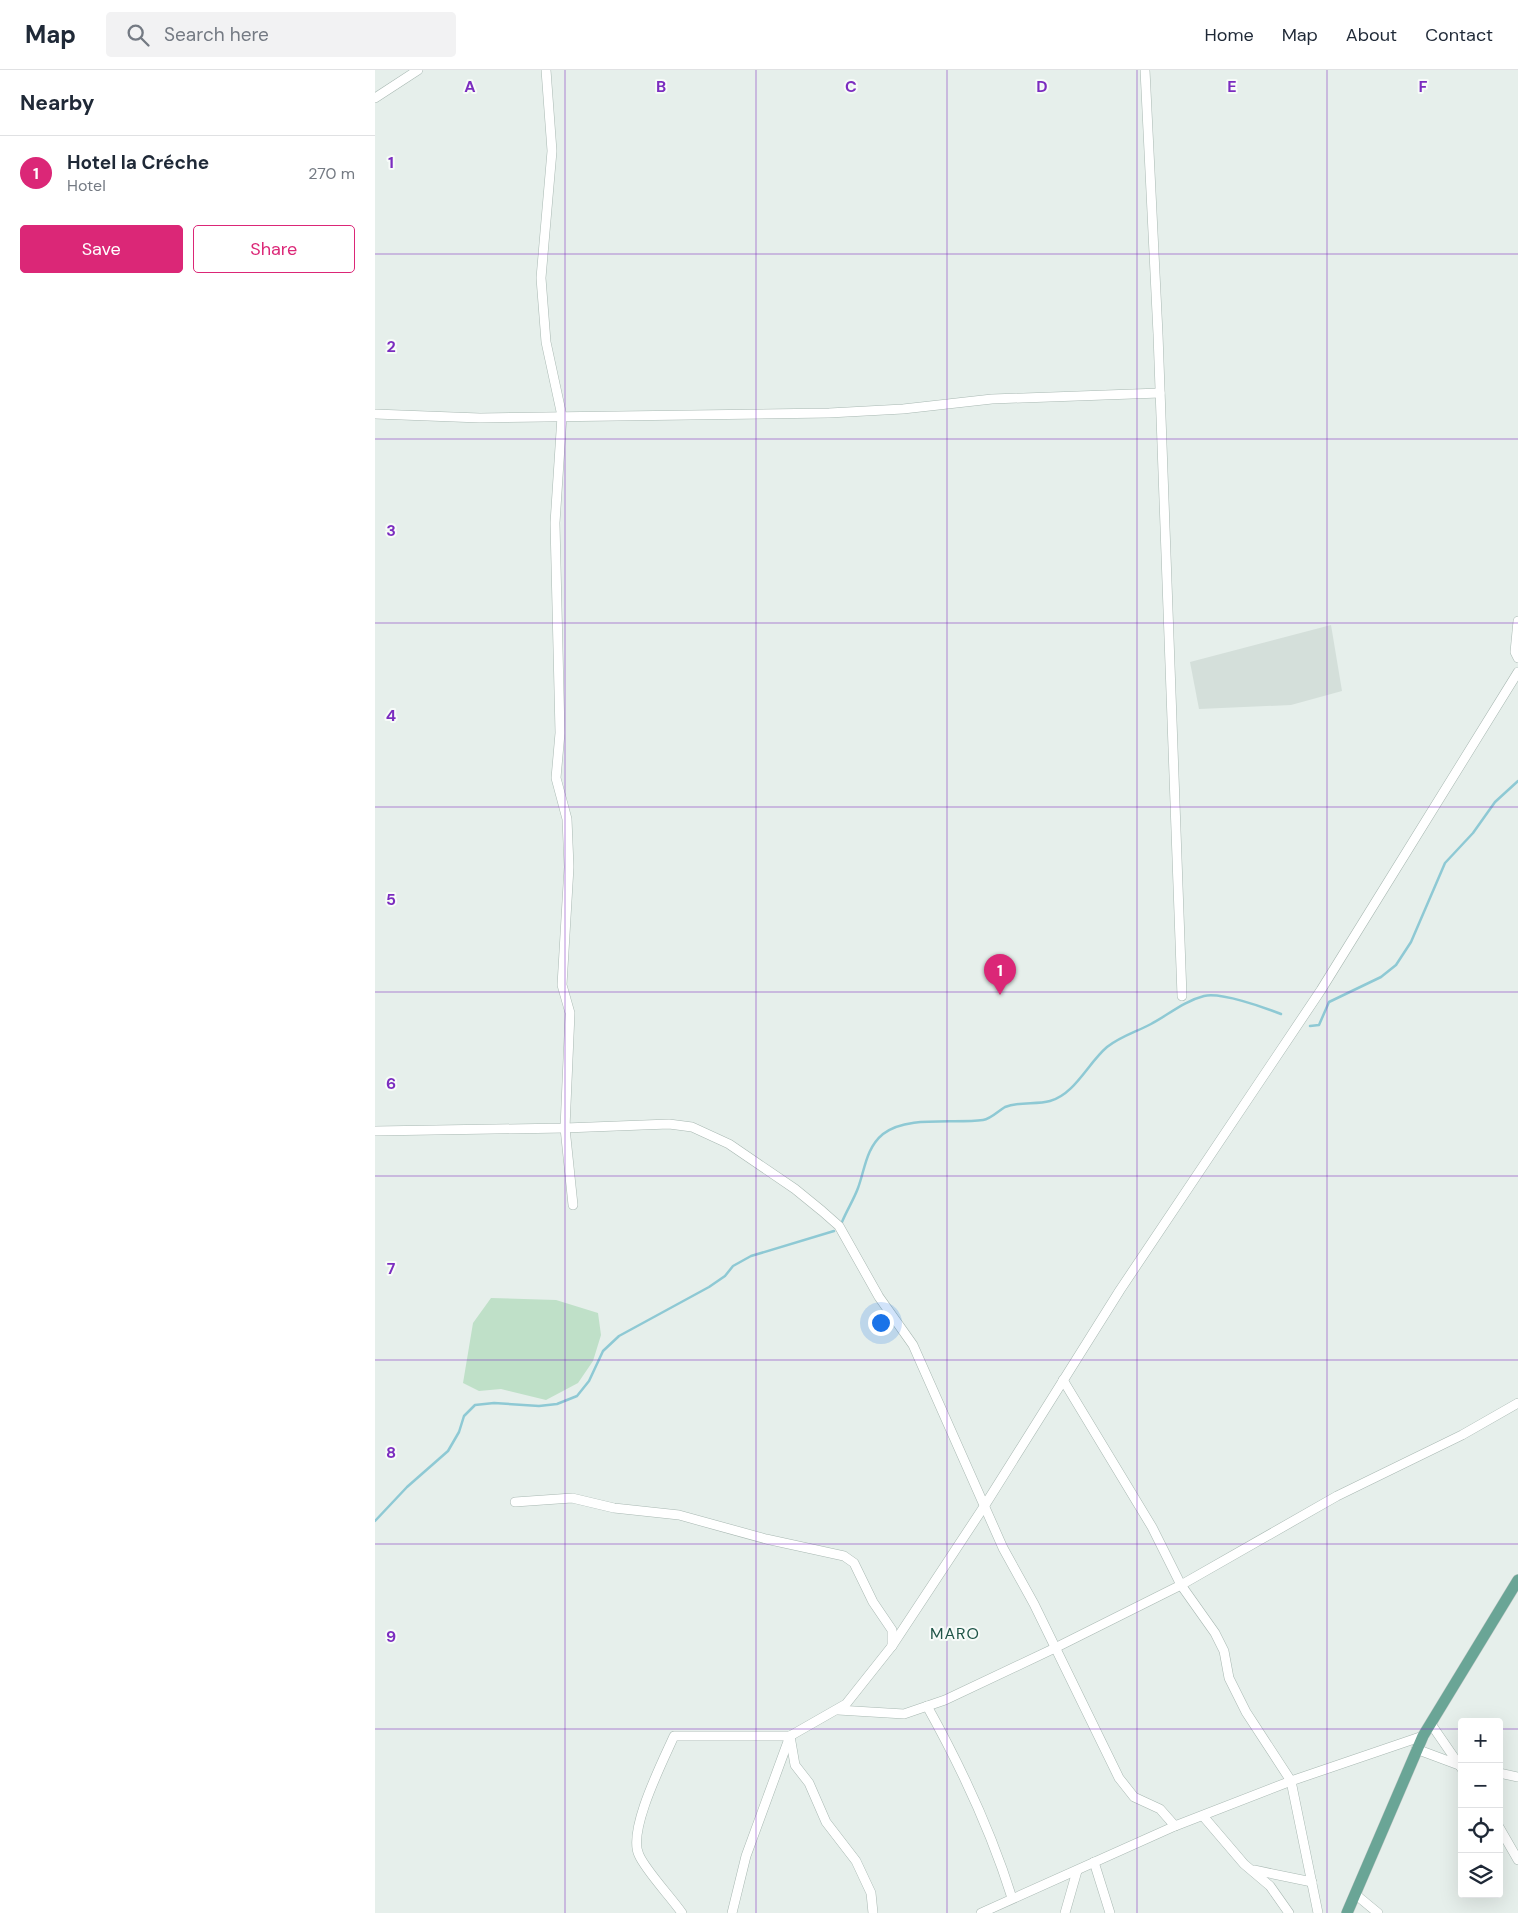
<!DOCTYPE html>
<meta charset="utf-8">
<style>
:root{--surface:#fff;--page:#f2f2f3;--text:#1f2937;--muted:#747a83;--line:#e0e1e3;--accent:#db2777}
body{margin:0;font-family:"DM Sans",sans-serif;background:var(--page);color:var(--text)}
.controls{position:absolute;right:15px;bottom:15px;display:grid;overflow:hidden;border-radius:5px;box-shadow:0 5px 20px #0002}
.controls button{width:45px;height:45px;display:grid;place-items:center;padding:0;border:0;border-bottom:1px solid var(--line);background:var(--surface);color:var(--text);font:25px sans-serif}
.you{position:absolute;left:505px;top:1252px;width:18px;height:18px;margin:-12px;border:4px solid #fff;border-radius:50%;background:#1a73e8;box-shadow:0 0 0 8px #1a73e833}
.badge{display:grid;place-items:center;width:32px;height:32px;border-radius:50%;background:var(--accent);color:#fff;font-size:16px;font-weight:700}
.pin{position:absolute;translate:-50% -41px;filter:drop-shadow(0 1px 2px #0008)}
.pin::after{content:'';position:absolute;top:26px;width:18px;height:15px;background:inherit;clip-path:polygon(0 0,100% 0,50% 100%)}
.list{margin:0;padding:0;list-style:none}
h2{display:flex;justify-content:space-between;align-items:center;height:65px;margin:0;padding:0 20px;font-size:21px}
h2 small{font-size:16px;font-weight:400;color:var(--muted)}
.list li{display:grid;grid-template-columns:32px 1fr auto;gap:15px;align-items:center;box-sizing:border-box;height:75px;padding:0 20px;border-top:1px solid var(--line)}
.list b{display:block;font-size:19px;white-space:nowrap}
.list p{margin:0;font-size:16px;white-space:nowrap;color:var(--muted)}
.list em{font-size:16px;font-style:normal;color:var(--muted)}
.actions{display:flex;gap:10px;padding:15px 20px}
.actions a{flex:1;padding:11px 0;border:1px solid var(--accent);border-radius:5px;text-align:center;font-size:18px;color:var(--accent)}
.actions .main{background:var(--accent);color:#fff}
.icon{flex:none;width:28px;height:28px;fill:none;stroke:currentColor;stroke-width:2;stroke-linecap:round;stroke-linejoin:round}
.map{position:relative;flex:none;width:1143px;height:1843px;overflow:hidden}
header{display:flex;align-items:center;gap:30px;box-sizing:border-box;height:70px;padding:0 25px;background:var(--surface);border-bottom:1px solid var(--line)}
header strong{font-size:24px}
nav{display:flex;gap:28px;margin-inline-start:auto;font-size:18px}
.search{width:350px;height:45px;background:var(--page);display:flex;align-items:center;gap:12px;box-sizing:border-box;padding:0 18px;border-radius:5px;color:var(--muted);font-size:19px}
main{display:flex}
aside{flex:1;background:var(--surface)}
.map>svg:first-child{display:block}
</style>
<header>
<strong>Map</strong>
<div class="search"><svg class="icon" aria-label="search" viewBox="0 0 24 24"><circle cx="10" cy="10" r="6"/><path d="M15 15l6 6"/></svg>Search here</div>
<nav><a>Home</a><a>Map</a><a>About</a><a>Contact</a></nav>
</header>
<main>
<aside>
<h2>Nearby<small></small></h2>
<ul class="list">
<li><span class="badge">1</span><div><b>Hotel la Créche</b><p>Hotel</p></div><em>270 m</em></li>
</ul>
<div class="actions"><a class="main">Save</a><a>Share</a></div>
</aside>
<div class="map">
<svg width="1143" height="1843" viewBox="0 0 1143 1843">
<rect width="100%" height="100%" fill="#e6efeb"/>
<polygon fill="#d4dfda" points="956,555 967,621 916,635 824,639 815,592"/>
<polygon fill="#bfe0c8" points="116,1228 181,1230 223,1243 226,1265 218,1291 203,1313 171,1330 126,1319 104,1321 88,1313 98,1253"/>
<g fill="none" stroke-linecap="round" stroke-linejoin="round">
<g stroke="#8ec9d4" stroke-width="2.5">
<polyline points="935,956 944,955 954,932 1006,907 1021,895 1036,872 1070,793 1098,763 1120,732 1143,711"/>
<path d="M 467,1152 C 472,1140 479,1129 483,1118 C 490,1099 491,1078 508,1064 C 532,1045 579,1054 608,1050 C 616,1049 623,1041 630,1037 C 645,1031 661,1035 675,1031 C 700,1024 713,993 732,977 C 746,966 761,962 776,954 C 793,945 809,931 829,926 C 846,922 888,937 906,944"/>
<polyline points="0,1451 32,1417 73,1381 84,1362 89,1346 100,1335 119,1333 164,1336 182,1334 202,1326 214,1311 228,1281 244,1266 334,1217 350,1206 358,1196 376,1186 459,1161"/>
</g>
<defs>
<g id="minor">
<polyline points="171,0 177,81 166,208 171,272 187,346 180,453 185,663 181,708 192,749 194,797 187,915 195,943 190,1058 198,1135"/>
<polyline points="770,0 783,264 807,926"/>
<polyline points="0,28 43,0"/>
<polyline points="0,344 105,348 454,343 528,339 617,329 785,323"/>
<polyline points="1143,551 1140,582 1143,588"/>
<polyline points="0,1061 190,1058 294,1054 317,1057 354,1074 420,1119 447,1141 464,1156 504,1227 538,1275 628,1478 659,1534 744,1708 759,1727 785,1739 800,1756"/>
<polyline points="688,1310 777,1457 806,1515 840,1563 849,1581 854,1608 871,1642 916,1711 943,1843"/>
<polyline points="140,1432 197,1428 239,1438 304,1445 391,1469 469,1486 479,1493 498,1532 517,1560 517,1576"/>
<path d="M 552,1636 C 586,1697 616,1761 637,1828"/>
<polyline points="463,1640 529,1644 570,1630 680,1578 806,1515 962,1426 1087,1365 1143,1333"/>
<polyline points="1056,1654 1087,1699"/>
<polyline points="1041,1679 1084,1695"/>
<polyline points="1124,1703 1143,1707"/>
<polyline points="828,1746 869,1794 895,1816 914,1843"/>
<polyline points="1124,1757 1143,1790"/>
<polyline points="719,1792 735,1843"/>
<polyline points="879,1800 937,1812"/>
<polyline points="980,1824 1003,1843"/>
<path d="M 307,1843 C 296,1827 271,1801 264,1785 C 252,1761 288,1691 299,1666 L 415,1666 L 420,1695 L 434,1713 L 451,1752 L 481,1791 L 496,1823 L 498,1843"/>
<polyline points="357,1843 371,1786 415,1666 471,1634 517,1576 610,1435 745,1220 946,920 1143,602"/>
<polyline points="606,1843 800,1756 916,1711 1048,1666"/>
<polyline points="690,1843 702,1801"/>
</g>
<polyline id="major" points="972,1843 1048,1666 1143,1510"/>
</defs>
<use href="#minor" stroke="#a8b8b2" stroke-width="10"/>
<use href="#major" stroke="#c2cac8" stroke-width="12"/>
<use href="#minor" stroke="#fff" stroke-width="9"/>
<use href="#major" stroke="#6aa596" stroke-width="11"/>
</g>
<path fill="none" stroke="#7b2cbf" stroke-width="1" stroke-opacity="0.55" d="M 190,0 L 190,1843M 381,0 L 381,1843M 572,0 L 572,1843M 762,0 L 762,1843M 952,0 L 952,1843M 0,184 L 1143,184M 0,369 L 1143,369M 0,553 L 1143,553M 0,737 L 1143,737M 0,922 L 1143,922M 0,1106 L 1143,1106M 0,1290 L 1143,1290M 0,1474 L 1143,1474M 0,1659 L 1087,1659M 1124,1659 L 1143,1659"/>
<g text-anchor="middle" dominant-baseline="central" stroke-width="4" stroke-linejoin="round" paint-order="stroke">
<g font-size="16" letter-spacing="1" fill="#1f5548" stroke="#f7fbf9">
<text x="580" y="1563">MARO</text>
</g>
</g>
<g font-size="16" text-anchor="middle" font-weight="bold" fill="#7b2cbf" stroke="#f7fbf9" stroke-width="4" stroke-linejoin="round" paint-order="stroke">
<text x="95" y="22">A</text>
<text x="286" y="22">B</text>
<text x="476" y="22">C</text>
<text x="667" y="22">D</text>
<text x="857" y="22">E</text>
<text x="1048" y="22">F</text>
<text x="16" y="98">1</text>
<text x="16" y="282">2</text>
<text x="16" y="466">3</text>
<text x="16" y="651">4</text>
<text x="16" y="835">5</text>
<text x="16" y="1019">6</text>
<text x="16" y="1204">7</text>
<text x="16" y="1388">8</text>
<text x="16" y="1572">9</text>
</g>
</svg>
<div class="controls">
<button>+</button>
<button>−</button>
<button><svg class="icon" aria-label="locate" viewBox="0 0 24 24"><circle cx="12" cy="12" r="6"/><path d="M12 2v4M12 18v4M2 12h4M18 12h4"/></svg></button>
<button><svg class="icon" aria-label="layers" viewBox="0 0 24 24"><path d="M12 4l9 5-9 5-9-5zM3 14l9 5 9-5"/></svg></button>
</div>
<div class="you"></div>
<div class="pin badge" style="left:625px;top:925px">1</div>
</div>
</main>
